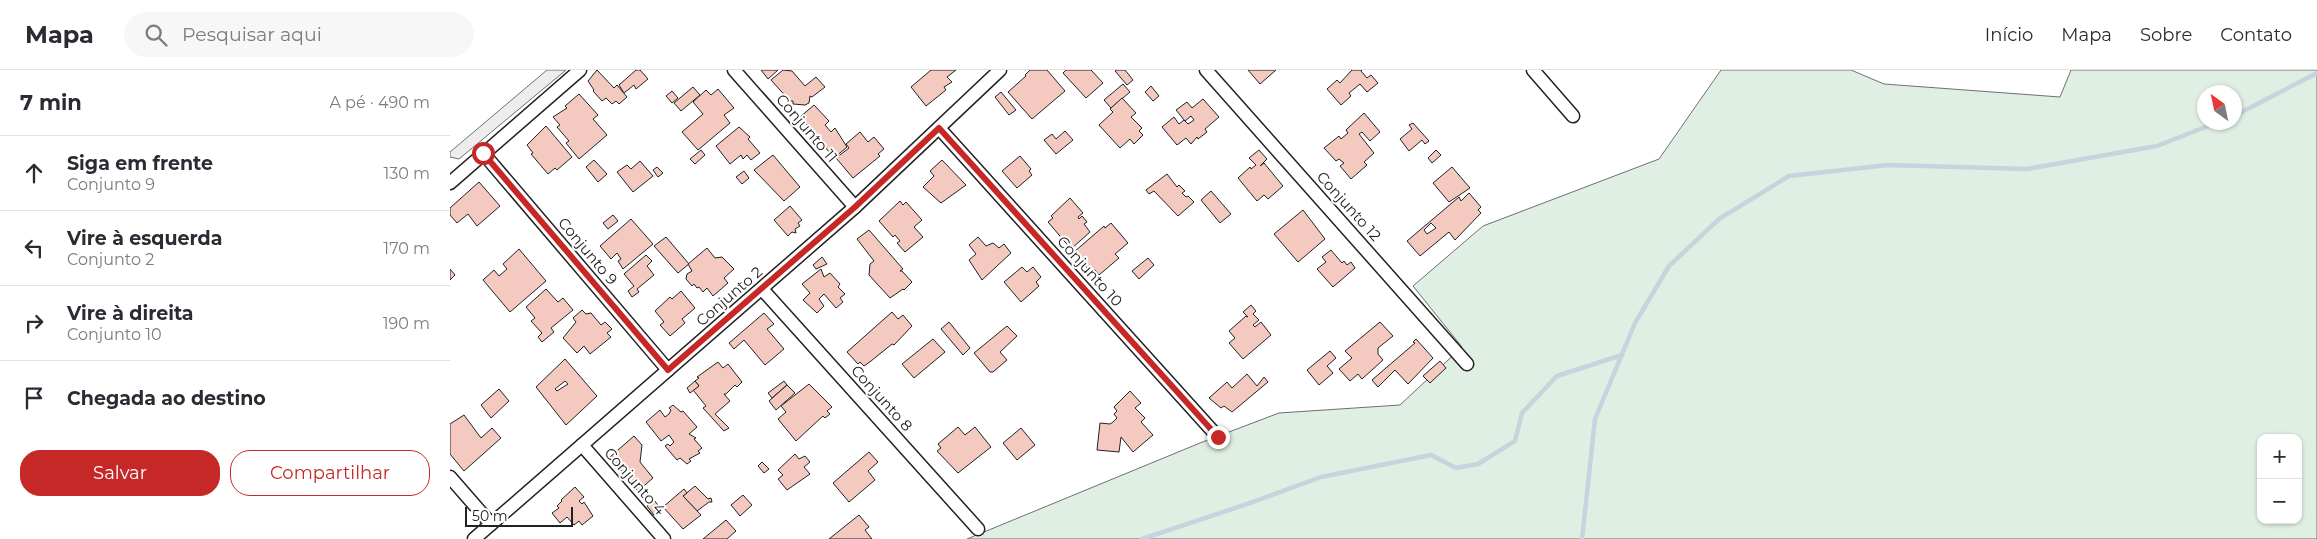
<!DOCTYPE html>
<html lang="pt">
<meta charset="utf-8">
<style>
:root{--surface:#fff;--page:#f7f7f7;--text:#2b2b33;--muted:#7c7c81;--line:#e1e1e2;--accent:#c62828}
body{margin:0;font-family:Montserrat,sans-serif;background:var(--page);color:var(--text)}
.controls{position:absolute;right:15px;bottom:15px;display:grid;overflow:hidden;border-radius:10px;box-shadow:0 1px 4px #0004}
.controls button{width:45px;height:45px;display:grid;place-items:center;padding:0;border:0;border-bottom:1px solid var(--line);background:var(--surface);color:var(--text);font:25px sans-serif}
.compass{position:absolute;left:1747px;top:15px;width:45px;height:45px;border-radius:50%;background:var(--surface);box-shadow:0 1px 4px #0004;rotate:327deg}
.scale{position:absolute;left:15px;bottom:12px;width:108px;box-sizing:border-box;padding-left:5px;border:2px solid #222;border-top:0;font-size:14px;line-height:18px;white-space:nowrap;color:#222;-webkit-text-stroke:4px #fff;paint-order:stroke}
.stop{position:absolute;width:15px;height:15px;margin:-11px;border:4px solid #c62828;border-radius:50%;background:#fff}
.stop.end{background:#c62828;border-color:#fff;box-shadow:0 1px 5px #0008}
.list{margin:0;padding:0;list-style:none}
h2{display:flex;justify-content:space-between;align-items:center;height:65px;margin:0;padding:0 20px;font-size:21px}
h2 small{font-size:16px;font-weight:400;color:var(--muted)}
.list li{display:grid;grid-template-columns:32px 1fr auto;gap:15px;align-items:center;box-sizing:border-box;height:75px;padding:0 20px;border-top:1px solid var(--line)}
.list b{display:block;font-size:19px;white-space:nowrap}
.list p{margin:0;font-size:16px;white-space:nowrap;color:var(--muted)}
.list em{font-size:16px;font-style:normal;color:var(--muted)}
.actions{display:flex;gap:10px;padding:15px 20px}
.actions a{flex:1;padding:11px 0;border:1px solid var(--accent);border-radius:20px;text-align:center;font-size:18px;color:var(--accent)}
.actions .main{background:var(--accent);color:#fff}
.icon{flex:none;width:28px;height:28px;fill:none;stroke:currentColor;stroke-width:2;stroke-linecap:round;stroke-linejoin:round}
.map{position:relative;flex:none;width:1867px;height:469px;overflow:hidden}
header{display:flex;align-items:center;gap:30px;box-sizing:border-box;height:70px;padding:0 25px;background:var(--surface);border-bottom:1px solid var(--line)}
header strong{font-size:24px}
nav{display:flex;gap:28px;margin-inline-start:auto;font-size:18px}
.search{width:350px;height:45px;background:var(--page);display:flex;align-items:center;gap:12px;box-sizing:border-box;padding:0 18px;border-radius:28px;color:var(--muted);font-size:19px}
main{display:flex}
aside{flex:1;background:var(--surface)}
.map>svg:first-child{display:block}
</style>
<header>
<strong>Mapa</strong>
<div class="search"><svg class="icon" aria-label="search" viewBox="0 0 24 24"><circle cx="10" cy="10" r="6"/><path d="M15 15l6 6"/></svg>Pesquisar aqui</div>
<nav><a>Início</a><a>Mapa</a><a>Sobre</a><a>Contato</a></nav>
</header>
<main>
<aside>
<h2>7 min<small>A pé · 490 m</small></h2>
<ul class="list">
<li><svg class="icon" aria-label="ahead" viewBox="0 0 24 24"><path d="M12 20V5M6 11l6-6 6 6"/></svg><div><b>Siga em frente</b><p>Conjunto 9</p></div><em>130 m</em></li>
<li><svg class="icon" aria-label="left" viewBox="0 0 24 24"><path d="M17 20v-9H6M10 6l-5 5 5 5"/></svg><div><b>Vire à esquerda</b><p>Conjunto 2</p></div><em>170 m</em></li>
<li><svg class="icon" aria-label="right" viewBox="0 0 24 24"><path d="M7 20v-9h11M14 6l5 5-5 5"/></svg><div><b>Vire à direita</b><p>Conjunto 10</p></div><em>190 m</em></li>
<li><svg class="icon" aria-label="arrive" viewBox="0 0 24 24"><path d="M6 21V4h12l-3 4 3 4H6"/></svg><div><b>Chegada ao destino</b></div></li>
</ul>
<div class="actions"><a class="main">Salvar</a><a>Compartilhar</a></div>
</aside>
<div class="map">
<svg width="1867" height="469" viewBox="0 0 1867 469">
<rect width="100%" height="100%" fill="#fff"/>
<path fill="#e0efe3" stroke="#6f6f6f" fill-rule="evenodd" d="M 1271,0 L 1401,0 L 1434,14 L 1610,27 L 1621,0 L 1867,0 L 1867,469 L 517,469 L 750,373 L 829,343 L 950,335 L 1012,277 L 963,216 L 1033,156 L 1209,89 ZM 1754,22 L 1784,22 L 1784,52 L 1754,52 ZM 1811,368 L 1848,368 L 1848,450 L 1811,450 Z"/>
<polygon fill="#ededed" stroke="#6f6f6f" points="97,0 116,0 9,89 0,87 0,82"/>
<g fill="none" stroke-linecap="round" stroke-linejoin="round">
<g stroke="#c7d3dd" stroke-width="4.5">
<polyline points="1784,46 1867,3"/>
<polyline points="692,469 803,432 871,407 981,385 1006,398 1028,394 1065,371 1072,343 1107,306 1172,285"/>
<polyline points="1132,469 1145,349 1185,253 1219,196 1269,149 1339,106 1438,95 1577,99 1707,76 1768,52"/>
</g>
</g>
<g fill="#f3c9c0" stroke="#222" fill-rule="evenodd">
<polygon points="147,0 164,18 167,15 177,27 169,34 166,31 162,34 156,28 152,31 143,21 144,20 138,11"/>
<polygon points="186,0 190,0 198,9 186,19 184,15 174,23 169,15"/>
<polygon points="311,0 328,0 318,9"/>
<polygon points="333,0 342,1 355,16 366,7 375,17 362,27 360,26 359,33 355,35 343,34 343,31 340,31 321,10"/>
<polygon points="481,0 506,0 497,7 502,12 494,17 496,20 476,36 461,17"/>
<polygon points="580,0 597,0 615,21 582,49 558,22 576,6 575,5"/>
<polygon points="616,0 641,0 653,13 636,28 613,3"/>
<polygon points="667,0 675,0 683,10 677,15 665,1"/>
<polygon points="798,0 826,0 810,14"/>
<polygon points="912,0 911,1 917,8 921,5 928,13 917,22 910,14 899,23 901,26 891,35 877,19 887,10 890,13 902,0"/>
<polygon points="673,14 680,22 661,38 654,30"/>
<polygon points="701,16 709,26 703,31 695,22"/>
<polygon points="243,17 250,25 231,41 224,33"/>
<polygon points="268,19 284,38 274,45 280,53 248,80 232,62 253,44 243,32 256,20 261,25"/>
<polygon points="222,21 228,28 222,33 216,26"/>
<polygon points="551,22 566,40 559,45 545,27"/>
<polygon points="129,24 148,45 143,49 157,65 129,89 116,73 119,71 107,57 110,55 103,47 117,38 115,36"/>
<polygon points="672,28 686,43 681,47 692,58 689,61 693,65 684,74 680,69 670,78 649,55 663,42 660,39"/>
<polygon points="753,29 769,47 755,59 757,62 748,69 747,67 741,74 736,68 727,75 712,57 724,47 729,54 734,50 738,54 744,50 741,46 735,51 726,40 737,32 742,38"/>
<polygon points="364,35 379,51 375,55 381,62 385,58 397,77 384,88 350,47"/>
<polygon points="914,43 930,62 920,71 912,62 909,64 924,83 914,92 917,95 901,109 890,96 894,93 889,89 886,91 874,78 889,66 891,69 898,63 896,60"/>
<polygon points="963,53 979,71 975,74 972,70 959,81 950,69 962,59 959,55"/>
<polygon points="96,56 122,87 107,100 105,98 98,104 81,84 83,83 77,75"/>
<polygon points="289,57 300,67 298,69 310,83 301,90 297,85 293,89 291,85 280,94 266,76"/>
<polygon points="615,61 623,70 606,84 594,70 602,64 606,69"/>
<polygon points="410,62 418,72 424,67 434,79 428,84 430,86 403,108 386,88 399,78 396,74"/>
<polygon points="251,80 255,85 245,94 240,89"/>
<polygon points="809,80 817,89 810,96 814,93 833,116 818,129 814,125 807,131 788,108 800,97 801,99 806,95 799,88"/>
<polygon points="986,80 991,85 982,93 978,88"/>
<polygon points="323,85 350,117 334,131 304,100"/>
<polygon points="570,86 581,99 579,101 582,105 567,118 552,101"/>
<polygon points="144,90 157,104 148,112 136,97"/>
<polygon points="492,90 516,115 491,133 473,117 484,106 480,101"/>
<polygon points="190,91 203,106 183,122 167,102 177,95 181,99"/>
<polygon points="207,97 213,103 208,107 203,100"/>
<polygon points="1002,97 1020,118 999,132 983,113"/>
<polygon points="294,101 299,108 292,114 286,107"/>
<polygon points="717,104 727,117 729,115 735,121 732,123 736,127 738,126 744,132 728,146 704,121 699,124 696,120"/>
<polygon points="29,112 50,136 27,156 18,144 7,153 0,145 0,138"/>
<polygon points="761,121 781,144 770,153 751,130"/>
<path d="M 1019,123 L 1031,137 L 1028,140 L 1031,143 L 1005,170 L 999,162 L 970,186 L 957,171 L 1009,127 L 1011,131 ZM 981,153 L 986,158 L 977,164 L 974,160 Z"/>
<polygon points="620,128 633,143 628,147 629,149 632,146 637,152 634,154 640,162 621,179 598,152 603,148 601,146"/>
<polygon points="450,131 453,135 456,132 472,150 464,157 473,167 455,182 447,173 450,171 445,165 443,167 429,151"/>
<polygon points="340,136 352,150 348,153 350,156 345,159 346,163 342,162 338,166 324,150"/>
<polygon points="853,140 875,169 848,192 824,164"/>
<polygon points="163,145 168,151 158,159 153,153"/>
<polygon points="181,149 203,174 173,199 168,191 171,189 167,183 161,189 150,176"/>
<polygon points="661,153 678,173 665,184 669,188 649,205 644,199 641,203 624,182 654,156 655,158"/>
<polygon points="419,160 453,199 450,201 452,201 462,212 454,220 453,219 440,228 419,205 420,194 424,191 407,169"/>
<polygon points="216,167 239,194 228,203 204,176"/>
<polygon points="528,167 536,176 543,173 549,178 554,174 561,183 532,210 519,190 526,184 519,175"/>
<polygon points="257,178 265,188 272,187 284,199 274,208 278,213 263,226 257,218 253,222 249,217 247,218 244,214 242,216 236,209 237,204 242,201 238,194"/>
<polygon points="69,179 96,211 60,242 33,210 44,200 49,206 57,199 53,194"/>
<polygon points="881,180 892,193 894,191 897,195 901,192 905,198 883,217 867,199 876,192 872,187"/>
<polygon points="196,185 202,191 197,196 204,205 187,219 189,222 182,227 178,221 184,216 174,204"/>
<polygon points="372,187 377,194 366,199 363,195"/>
<polygon points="698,188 704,195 689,209 682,201"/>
<polygon points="572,197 577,202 583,197 591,207 586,212 589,216 571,232 554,212"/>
<polygon points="0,199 5,205 0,210"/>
<polygon points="371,199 374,207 380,203 390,214 388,217 395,224 390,228 393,232 386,238 374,224 369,229 374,236 367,243 353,230 360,223 352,214"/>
<polygon points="96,219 108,232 113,228 123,240 101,258 104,262 92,272 88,267 92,263 81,251 85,248 76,237"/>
<polygon points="231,221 245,238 232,249 235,253 220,266 210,255 214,252 205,241 220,227 222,229"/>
<polygon points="801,235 806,241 803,244 809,250 803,255 805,257 811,252 821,265 793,289 779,273 785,268 779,261 796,246 798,247 793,242"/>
<polygon points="132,240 136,244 141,243 151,255 155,252 162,259 157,263 161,267 140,284 134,276 127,283 113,268 126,252 123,248"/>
<polygon points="442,242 448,249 453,245 462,256 444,275 442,274 421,291 414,296 410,292 408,294 397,282"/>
<polygon points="314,243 324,254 317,259 334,279 315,295 294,270 284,279 279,273"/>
<polygon points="499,252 520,278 513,285 491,259"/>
<polygon points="930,252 943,266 928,278 928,284 933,290 912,309 908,304 900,311 889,299 902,288 895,281"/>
<polygon points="557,256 567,266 550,282 557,290 543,302 540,302 524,283"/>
<polygon points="483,269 495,282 464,308 452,294"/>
<polygon points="966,269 983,288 958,314 945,300 928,317 922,310 965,273 963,272"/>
<polygon points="880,281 886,288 877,296 883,303 869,315 857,300"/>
<path d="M 115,289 L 147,326 L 116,355 L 86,317 ZM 115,311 L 118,314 L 107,321 L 105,319 Z"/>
<polygon points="990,291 996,298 980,313 973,306"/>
<polygon points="268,292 273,298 278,294 292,312 287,317 285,315 276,324 274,324 280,331 265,344 279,358 274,361 253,338 256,336 243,320 249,316 245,311 249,308 247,307"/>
<polygon points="797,304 807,316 814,307 818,312 782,342 774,336 771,338 759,328 777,312 782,318"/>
<polygon points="245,311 249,316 240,323 237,318"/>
<polygon points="334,311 337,315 322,328 318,323"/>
<polygon points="359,314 382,337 377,341 380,344 375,348 373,346 346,371 328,349 336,342 331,336"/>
<polygon points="337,315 345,323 326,340 319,331"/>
<polygon points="49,319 59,331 41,348 31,335"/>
<polygon points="680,321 691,333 685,338 695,348 691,352 703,365 683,382 671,367 669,382 647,380 650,353 660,354 663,352 667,348 664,344 667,341 664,337"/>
<polygon points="223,335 231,342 233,341 247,357 239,364 246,368 244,369 252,378 248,381 250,383 239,389 241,391 237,394 230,388 227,390 215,376 218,374 220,376 224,372 219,365 211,371 196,352 210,340 215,347 219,344 221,340 219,338"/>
<polygon points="14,345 31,368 42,358 51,368 14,401 0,384 0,354"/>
<polygon points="508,357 515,365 525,357 541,377 508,403 487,381 491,378 488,374"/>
<polygon points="571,358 585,375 567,390 553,373"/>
<polygon points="184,366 192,375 190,392 203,408 188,421 160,387"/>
<polygon points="419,382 428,392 418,401 425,410 399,432 383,413"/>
<polygon points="345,384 349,389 355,386 360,392 354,397 360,404 337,420 328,409 333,405 328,400"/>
<polygon points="312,392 319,399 314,403 308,396"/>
<polygon points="245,416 258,429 261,428 262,432 259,432 247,441 233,426"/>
<polygon points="125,417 134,427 129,431 132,434 134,432 143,446 132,455 129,451 124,455 117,447 110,453 102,443 109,438 107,436 112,431 111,430"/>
<polygon points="234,419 237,423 233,426 251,445 233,459 213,437"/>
<polygon points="293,425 302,435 290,446 281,435"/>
<polygon points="204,430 211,439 204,445 197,436"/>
<polygon points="409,445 419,457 415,460 422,469 379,469"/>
<polygon points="276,450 286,461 277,469 253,469"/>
</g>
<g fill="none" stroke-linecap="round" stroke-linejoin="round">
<defs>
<g id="minor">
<polyline points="284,0 405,137"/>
<polyline points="756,0 1017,294"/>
<polyline points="1083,0 1123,46"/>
<polyline points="489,58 768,367"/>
<polyline points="33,83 218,300"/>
<polyline points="0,113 130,0"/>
<polyline points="312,219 528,459"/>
<polyline points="132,375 214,469"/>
<polyline points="0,407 41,454"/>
<polyline points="24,469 405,137 550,0"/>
</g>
</defs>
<use href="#minor" stroke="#222" stroke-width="15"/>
<use href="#minor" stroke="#fff" stroke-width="12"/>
</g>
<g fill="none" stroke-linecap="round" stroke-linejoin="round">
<polyline stroke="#c62828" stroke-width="6" points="33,83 218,300 405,137 489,58 768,367"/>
</g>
<g text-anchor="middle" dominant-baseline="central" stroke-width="4" stroke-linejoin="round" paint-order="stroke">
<g font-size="15" fill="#222" stroke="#fff">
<text transform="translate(357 58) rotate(49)">Conjunto 11</text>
<text transform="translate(899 136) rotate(48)">Conjunto 12</text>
<text transform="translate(138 181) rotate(50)">Conjunto 9</text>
<text transform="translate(640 201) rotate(48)">Conjunto 10</text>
<text transform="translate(279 226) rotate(-41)">Conjunto 2</text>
<text transform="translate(432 328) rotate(48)">Conjunto 8</text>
<text transform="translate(185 411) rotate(49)">Conjunto 4</text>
</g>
</g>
</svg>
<div class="controls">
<button>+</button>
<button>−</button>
</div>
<svg class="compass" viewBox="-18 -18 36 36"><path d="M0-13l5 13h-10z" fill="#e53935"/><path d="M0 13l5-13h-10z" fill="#7c7c81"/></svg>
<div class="scale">50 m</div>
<div class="stop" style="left:33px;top:83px"></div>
<div class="stop end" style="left:768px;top:367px"></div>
</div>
</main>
